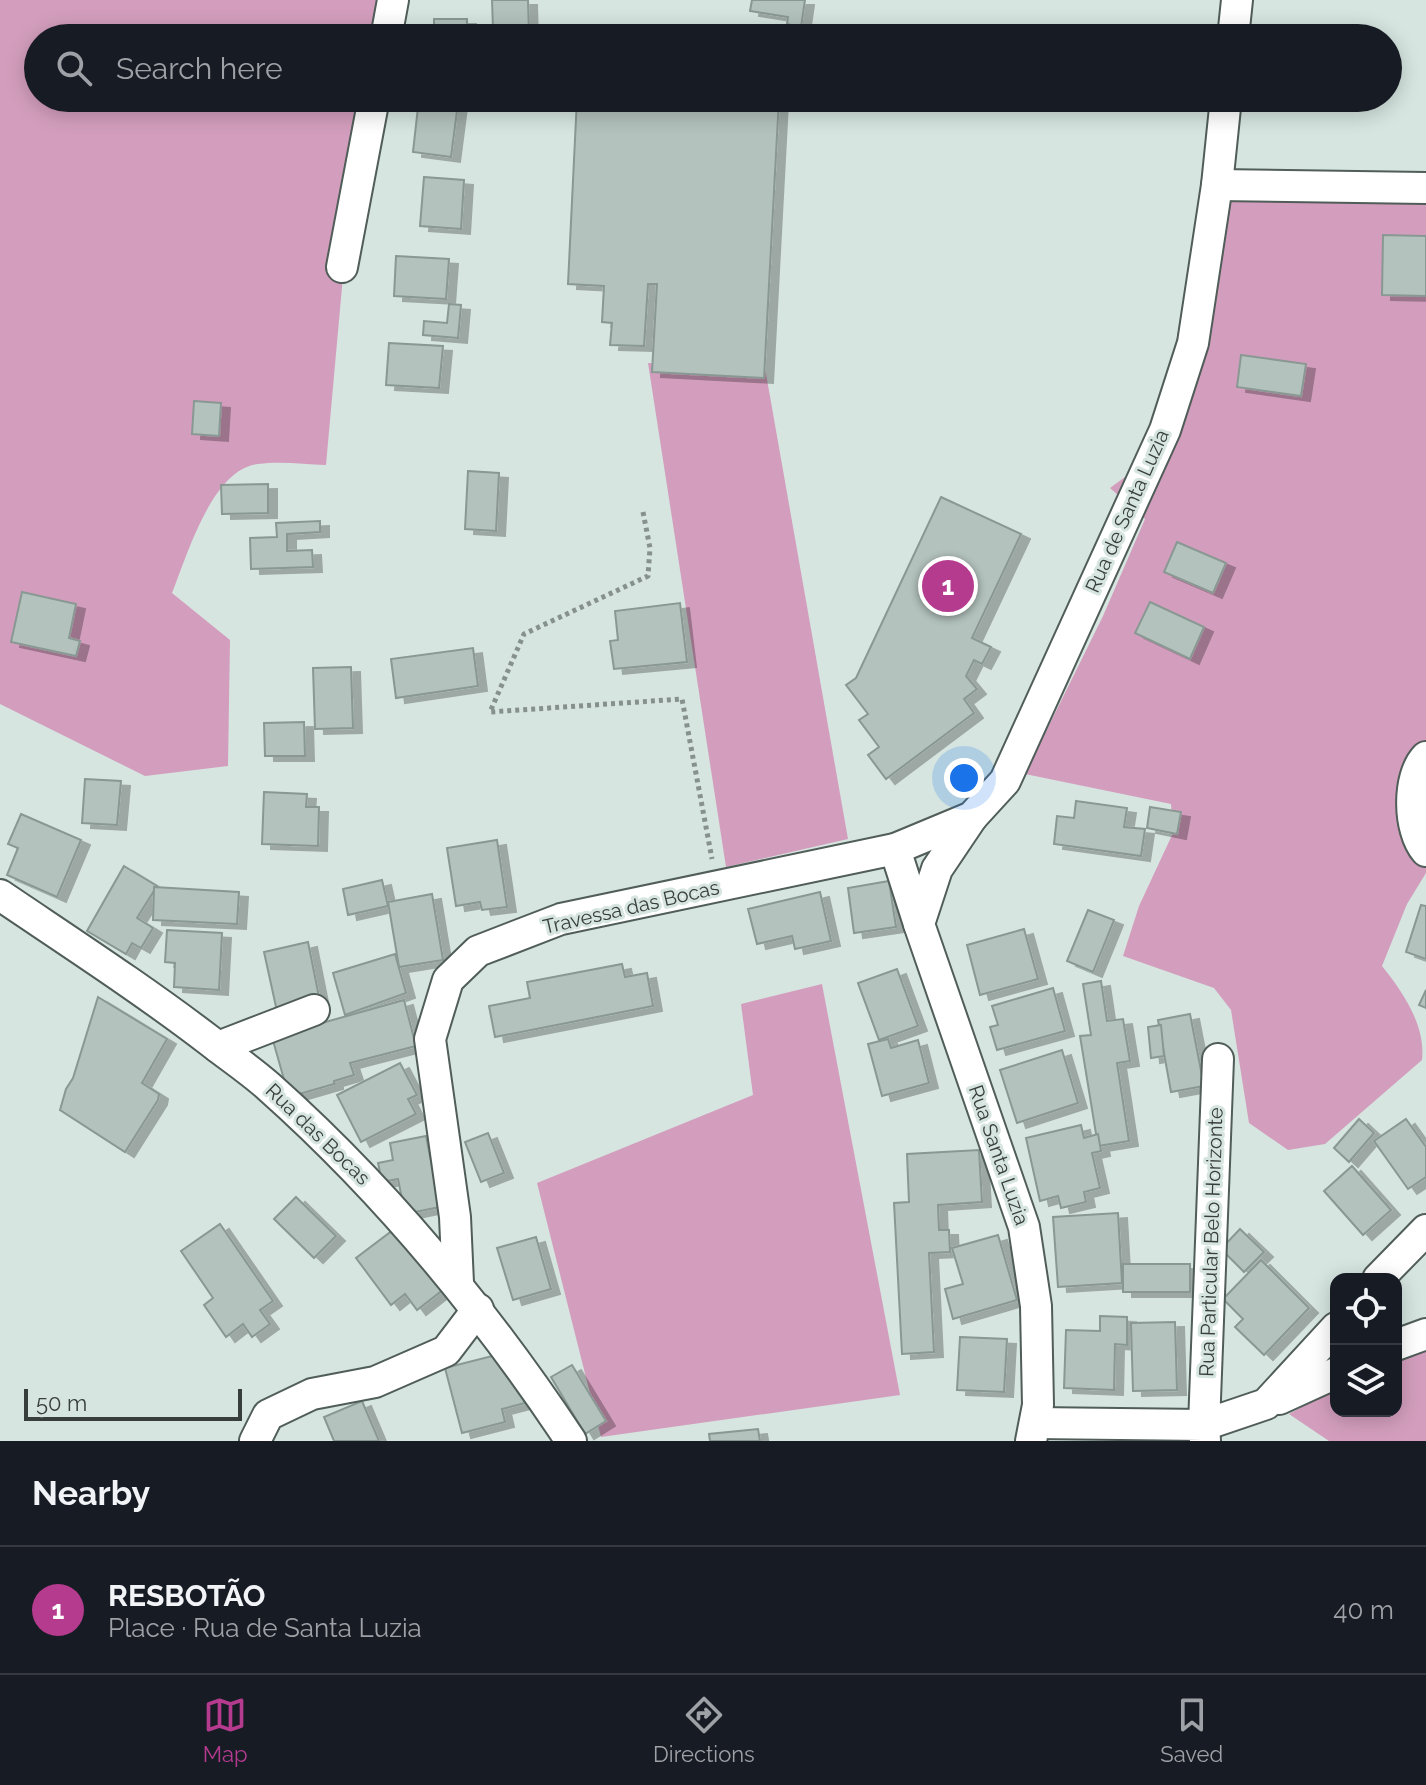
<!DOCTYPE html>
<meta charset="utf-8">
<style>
:root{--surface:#171b24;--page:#242831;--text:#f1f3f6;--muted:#9ea1a6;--line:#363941;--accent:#b53b8e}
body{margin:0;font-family:Raleway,sans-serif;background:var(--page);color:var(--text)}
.controls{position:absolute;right:24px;bottom:24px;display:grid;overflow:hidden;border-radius:16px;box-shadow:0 4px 20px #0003}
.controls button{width:72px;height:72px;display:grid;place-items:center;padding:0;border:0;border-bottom:2px solid var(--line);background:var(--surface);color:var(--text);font:40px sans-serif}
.scale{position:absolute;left:24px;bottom:20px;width:218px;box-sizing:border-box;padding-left:8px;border:4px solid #383e3c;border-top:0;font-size:22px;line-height:28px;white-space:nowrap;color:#383e3c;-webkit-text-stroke:6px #d6e5e0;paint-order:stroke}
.you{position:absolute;left:964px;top:778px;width:28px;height:28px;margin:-20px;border:6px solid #fff;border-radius:50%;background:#1a73e8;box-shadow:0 0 0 12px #1a73e833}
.badge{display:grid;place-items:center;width:52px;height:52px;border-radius:50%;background:var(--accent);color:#fff;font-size:26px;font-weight:700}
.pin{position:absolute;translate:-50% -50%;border:4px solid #fff;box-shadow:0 2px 8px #0006}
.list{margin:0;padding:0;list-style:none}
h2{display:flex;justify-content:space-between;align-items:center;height:104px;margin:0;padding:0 32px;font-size:34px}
h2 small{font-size:26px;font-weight:400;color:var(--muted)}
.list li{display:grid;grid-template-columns:52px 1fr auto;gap:24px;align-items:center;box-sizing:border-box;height:128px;padding:0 32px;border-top:2px solid var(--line)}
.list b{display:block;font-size:30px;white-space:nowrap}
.list p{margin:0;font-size:26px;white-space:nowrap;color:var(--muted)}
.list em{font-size:26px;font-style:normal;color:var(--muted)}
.icon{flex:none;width:44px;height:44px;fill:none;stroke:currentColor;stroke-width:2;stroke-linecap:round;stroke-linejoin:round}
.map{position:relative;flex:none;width:1426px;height:1441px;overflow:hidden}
.search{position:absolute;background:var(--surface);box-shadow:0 4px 20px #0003;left:24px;right:24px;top:24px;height:88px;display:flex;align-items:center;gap:20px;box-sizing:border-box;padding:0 28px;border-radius:44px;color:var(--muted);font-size:30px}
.sheet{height:232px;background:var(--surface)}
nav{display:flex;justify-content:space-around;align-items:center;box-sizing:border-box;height:112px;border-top:2px solid var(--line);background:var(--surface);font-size:22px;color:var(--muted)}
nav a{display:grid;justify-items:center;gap:4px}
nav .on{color:var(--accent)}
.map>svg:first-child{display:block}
</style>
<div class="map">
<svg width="1426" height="1441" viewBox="0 0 1426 1441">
<defs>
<filter id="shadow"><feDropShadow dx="9" dy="5" stdDeviation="0" flood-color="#0004"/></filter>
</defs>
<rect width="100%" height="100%" fill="#d6e5e0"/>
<g fill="#d39ebd">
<path d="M 0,0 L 383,0 L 365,38 L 38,38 L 38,98 L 359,98 L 326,465 C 304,464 280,461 258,464 C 212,469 187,556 172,593 L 230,640 L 228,766 L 145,776 L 0,704 Z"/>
<path d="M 1201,199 L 1426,202 L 1426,873 L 1407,904 L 1382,966 C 1402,991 1426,1025 1422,1060 L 1325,1144 L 1288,1150 L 1249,1123 L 1231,1010 L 1214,988 L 1123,956 L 1139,906 L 1173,833 L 1171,804 L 1025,774 L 1103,616 L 1145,519 L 1110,488 L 1136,469 L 1172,365 Z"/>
<polygon points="648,363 765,368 848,839 726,867"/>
<polygon points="822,984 900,1395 601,1437 537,1183 753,1095 741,1004"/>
<polygon points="1426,1348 1426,1441 1329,1441 1289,1414 1336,1388 1336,1411 1396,1411 1396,1360"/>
</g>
<g fill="#b3c2bd" stroke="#8a9893" stroke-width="2" filter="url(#shadow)">
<polygon points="492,0 528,0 529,35 521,35 521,38 477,38 477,29 493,29"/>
<polygon points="752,0 805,0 801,27 787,24 788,17 750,11"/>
<rect x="434" y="19" width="33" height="19"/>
<polygon points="740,25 782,28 782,38 739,38"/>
<polygon points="419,98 458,103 451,157 413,152"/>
<polygon points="577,98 659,98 658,102 697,104 698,98 779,98 764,378 652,372 657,284 648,284 644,346 610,345 612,323 602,322 604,286 568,284"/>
<polygon points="424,177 464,180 461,229 420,226"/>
<polygon points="1383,235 1426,236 1426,296 1382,295"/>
<polygon points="396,256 449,259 446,299 394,296"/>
<polygon points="449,304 461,305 458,338 423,335 424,321 447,323"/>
<polygon points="389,343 443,346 439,388 386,385"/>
<polygon points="1241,355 1306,364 1301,396 1237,387"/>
<polygon points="194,401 221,403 219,436 192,434"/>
<polygon points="468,471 499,473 496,531 465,529"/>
<polygon points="268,484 268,513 222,514 221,485"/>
<polygon points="941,497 1021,534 972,638 991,647 982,664 974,660 966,676 977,689 964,699 974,713 886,779 868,755 879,747 859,720 868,714 846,685 856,678"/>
<polygon points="320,521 320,532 287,534 287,551 312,550 313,567 251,569 250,538 277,537 276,523"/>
<polygon points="1177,542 1226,563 1213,593 1164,572"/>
<polygon points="22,592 76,604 69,638 80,641 76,656 11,642"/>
<polygon points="1150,602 1204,627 1190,659 1135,633"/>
<polygon points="680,603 687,662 614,669 610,641 618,640 615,611"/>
<polygon points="473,648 478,686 396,698 391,659"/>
<polygon points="351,667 353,728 315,729 313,668"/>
<polygon points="304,722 305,756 265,756 264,723"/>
<polygon points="85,779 121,781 117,825 82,823"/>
<polygon points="264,792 307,794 306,807 319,807 318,846 262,844"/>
<polygon points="1076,801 1127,808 1124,827 1145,829 1141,856 1054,844 1057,816 1074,818"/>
<polygon points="1150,807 1181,812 1177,834 1147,828"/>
<polygon points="21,814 81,840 57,897 7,875 18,848 8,844"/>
<polygon points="497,840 507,907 482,910 480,902 456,906 447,848"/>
<polygon points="124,866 157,886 137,918 153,928 141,948 132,943 126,954 87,931"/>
<polygon points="382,880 388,906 348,915 343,889"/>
<polygon points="889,881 896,927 854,933 848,888"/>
<polygon points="154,887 239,892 237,924 153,920"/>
<polygon points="820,892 831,941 795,949 792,936 757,944 748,909"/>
<polygon points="432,894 443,960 399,967 388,902"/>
<polygon points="1421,905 1426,906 1426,959 1406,952"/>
<polygon points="1088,910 1114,920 1093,972 1067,961"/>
<polygon points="1024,929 1038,979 980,995 967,945"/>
<polygon points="167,930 222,933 219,990 174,987 175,963 165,962"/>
<polygon points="308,942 321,1007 278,1016 264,952"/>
<polygon points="395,954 406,993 345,1015 333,973"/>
<polygon points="622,964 625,977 647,973 653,1006 495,1037 489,1006 530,998 527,982"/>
<polygon points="897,969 918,1026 879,1040 858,983"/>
<polygon points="1101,981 1107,1021 1123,1019 1130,1061 1117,1063 1129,1141 1098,1146 1080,1036 1091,1035 1083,984"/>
<polygon points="1053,988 1065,1031 997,1050 990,1027 998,1025 992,1006"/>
<polygon points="1426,990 1426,1008 1419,1005"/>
<polygon points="98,997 167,1039 142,1083 159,1094 158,1100 125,1152 60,1110 66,1089 73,1078"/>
<polygon points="404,1000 416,1046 350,1063 354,1075 334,1081 334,1084 289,1097 272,1037"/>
<polygon points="1190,1014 1204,1086 1171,1092 1158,1020"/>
<polygon points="1161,1025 1164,1056 1151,1058 1148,1027"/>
<polygon points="888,1039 891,1048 918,1040 929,1083 882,1096 868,1044"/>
<polygon points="1062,1050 1078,1103 1017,1123 1000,1070"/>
<polygon points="400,1063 417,1095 408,1099 416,1114 361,1142 337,1095"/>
<polygon points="1359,1119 1374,1133 1349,1162 1334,1148"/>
<polygon points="1406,1119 1426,1147 1426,1177 1408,1189 1374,1141"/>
<polygon points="1081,1125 1084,1138 1098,1134 1101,1151 1092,1153 1100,1188 1084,1192 1086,1202 1061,1208 1058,1196 1040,1201 1026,1138"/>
<polygon points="488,1133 504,1173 481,1182 465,1142"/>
<polygon points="426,1136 440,1207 405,1214 398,1179 382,1182 378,1163 393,1160 390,1143"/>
<polygon points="979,1150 982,1202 938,1205 939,1230 949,1230 950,1252 929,1253 934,1352 902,1354 894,1203 909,1202 907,1154"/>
<polygon points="1352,1166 1391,1210 1363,1235 1324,1191"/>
<polygon points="296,1197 336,1236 314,1258 274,1219"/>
<polygon points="1118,1213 1122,1283 1058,1287 1053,1217"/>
<polygon points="220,1224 273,1301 260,1310 270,1324 252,1337 243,1324 226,1337 204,1305 213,1298 181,1251"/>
<polygon points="397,1227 444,1289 417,1310 405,1294 391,1305 356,1258"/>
<polygon points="1240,1229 1264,1252 1244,1272 1221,1249"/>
<polygon points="998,1235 1017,1300 953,1319 945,1289 963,1284 952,1248"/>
<polygon points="536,1237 551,1289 513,1300 497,1248"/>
<polygon points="1261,1260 1309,1308 1264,1355 1235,1327 1243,1319 1223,1299"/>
<rect x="1123" y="1264" width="67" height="28"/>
<polygon points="1100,1316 1127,1317 1127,1345 1115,1344 1114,1390 1064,1388 1066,1330 1100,1331"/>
<polygon points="1175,1322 1177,1390 1133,1391 1131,1323"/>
<polygon points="960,1337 1007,1339 1004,1392 957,1390"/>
<polygon points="512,1351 525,1403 502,1409 505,1422 462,1433 445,1368"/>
<polygon points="572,1365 606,1421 585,1434 551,1377"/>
<polygon points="362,1401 379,1441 334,1441 324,1417"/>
<polygon points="758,1429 760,1441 710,1441 709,1434"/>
</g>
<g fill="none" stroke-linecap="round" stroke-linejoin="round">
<defs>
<g id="minor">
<polyline points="386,38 393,0"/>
<polyline points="1233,38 1237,0"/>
<polyline points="1217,185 1426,188"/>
<polyline points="342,267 374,98"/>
<path d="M 1426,757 C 1407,777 1408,830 1426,851"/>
<polyline points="972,817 937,869 919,924 1024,1227 1036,1306 1038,1405 1031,1441"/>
<polyline points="895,849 919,924"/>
<path d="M 0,895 C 71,943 142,989 210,1041 C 229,1056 250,1070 268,1086 C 385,1190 484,1310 571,1441"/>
<polyline points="218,1047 314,1010"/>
<polyline points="1218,1059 1204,1425 1266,1404 1336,1328"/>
<polyline points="1378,1279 1426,1230"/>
<polyline points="458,1283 455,1217 430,1039 448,980 478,951 561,919 895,849 972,817 1005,781 1165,430 1193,343 1217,185 1226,98"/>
<polyline points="1396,1345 1426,1334"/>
<polyline points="1279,1399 1336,1373"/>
<polyline points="1035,1423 1204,1425 1205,1441"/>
<polyline points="255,1441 268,1415 312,1394 375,1382 446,1351 478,1309"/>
</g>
</defs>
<use href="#minor" stroke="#505d58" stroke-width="34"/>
<polyline stroke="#86918d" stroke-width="5" stroke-dasharray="4 4" stroke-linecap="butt" points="643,512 650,548 648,576 524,634 490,712 682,699 712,859"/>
<use href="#minor" stroke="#fff" stroke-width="30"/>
</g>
<g text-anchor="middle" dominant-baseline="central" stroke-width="6" stroke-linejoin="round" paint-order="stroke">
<g font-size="20" fill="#383e3c" stroke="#d6e5e0">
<text transform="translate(1127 511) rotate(-66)">Rua de Santa Luzia</text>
<text transform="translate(631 907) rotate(-13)">Travessa das Bocas</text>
<text transform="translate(318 1134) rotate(44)">Rua das Bocas</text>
<text transform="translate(999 1155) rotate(71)">Rua Santa Luzia</text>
<text transform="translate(1211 1242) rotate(-88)">Rua Particular Belo Horizonte</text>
</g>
</g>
</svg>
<div class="controls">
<button><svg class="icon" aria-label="locate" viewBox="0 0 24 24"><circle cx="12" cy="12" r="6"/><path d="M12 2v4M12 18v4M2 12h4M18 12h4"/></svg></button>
<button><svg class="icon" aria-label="layers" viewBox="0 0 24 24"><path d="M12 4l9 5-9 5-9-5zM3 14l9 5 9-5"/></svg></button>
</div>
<div class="scale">50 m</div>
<div class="you"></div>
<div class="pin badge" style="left:948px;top:586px">1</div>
<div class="search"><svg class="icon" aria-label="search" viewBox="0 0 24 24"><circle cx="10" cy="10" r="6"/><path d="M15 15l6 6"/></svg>Search here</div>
</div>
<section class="sheet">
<h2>Nearby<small></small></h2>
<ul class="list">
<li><span class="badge">1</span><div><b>RESBOTÃO</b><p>Place · Rua de Santa Luzia</p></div><em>40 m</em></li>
</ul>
</section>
<nav>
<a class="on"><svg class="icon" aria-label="map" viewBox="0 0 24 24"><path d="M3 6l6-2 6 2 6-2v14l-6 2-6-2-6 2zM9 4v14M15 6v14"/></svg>Map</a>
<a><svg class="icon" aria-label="directions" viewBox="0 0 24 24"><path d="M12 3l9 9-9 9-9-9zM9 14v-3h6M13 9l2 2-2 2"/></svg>Directions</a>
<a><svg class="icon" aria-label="saved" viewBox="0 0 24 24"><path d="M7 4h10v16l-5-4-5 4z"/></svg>Saved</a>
</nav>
